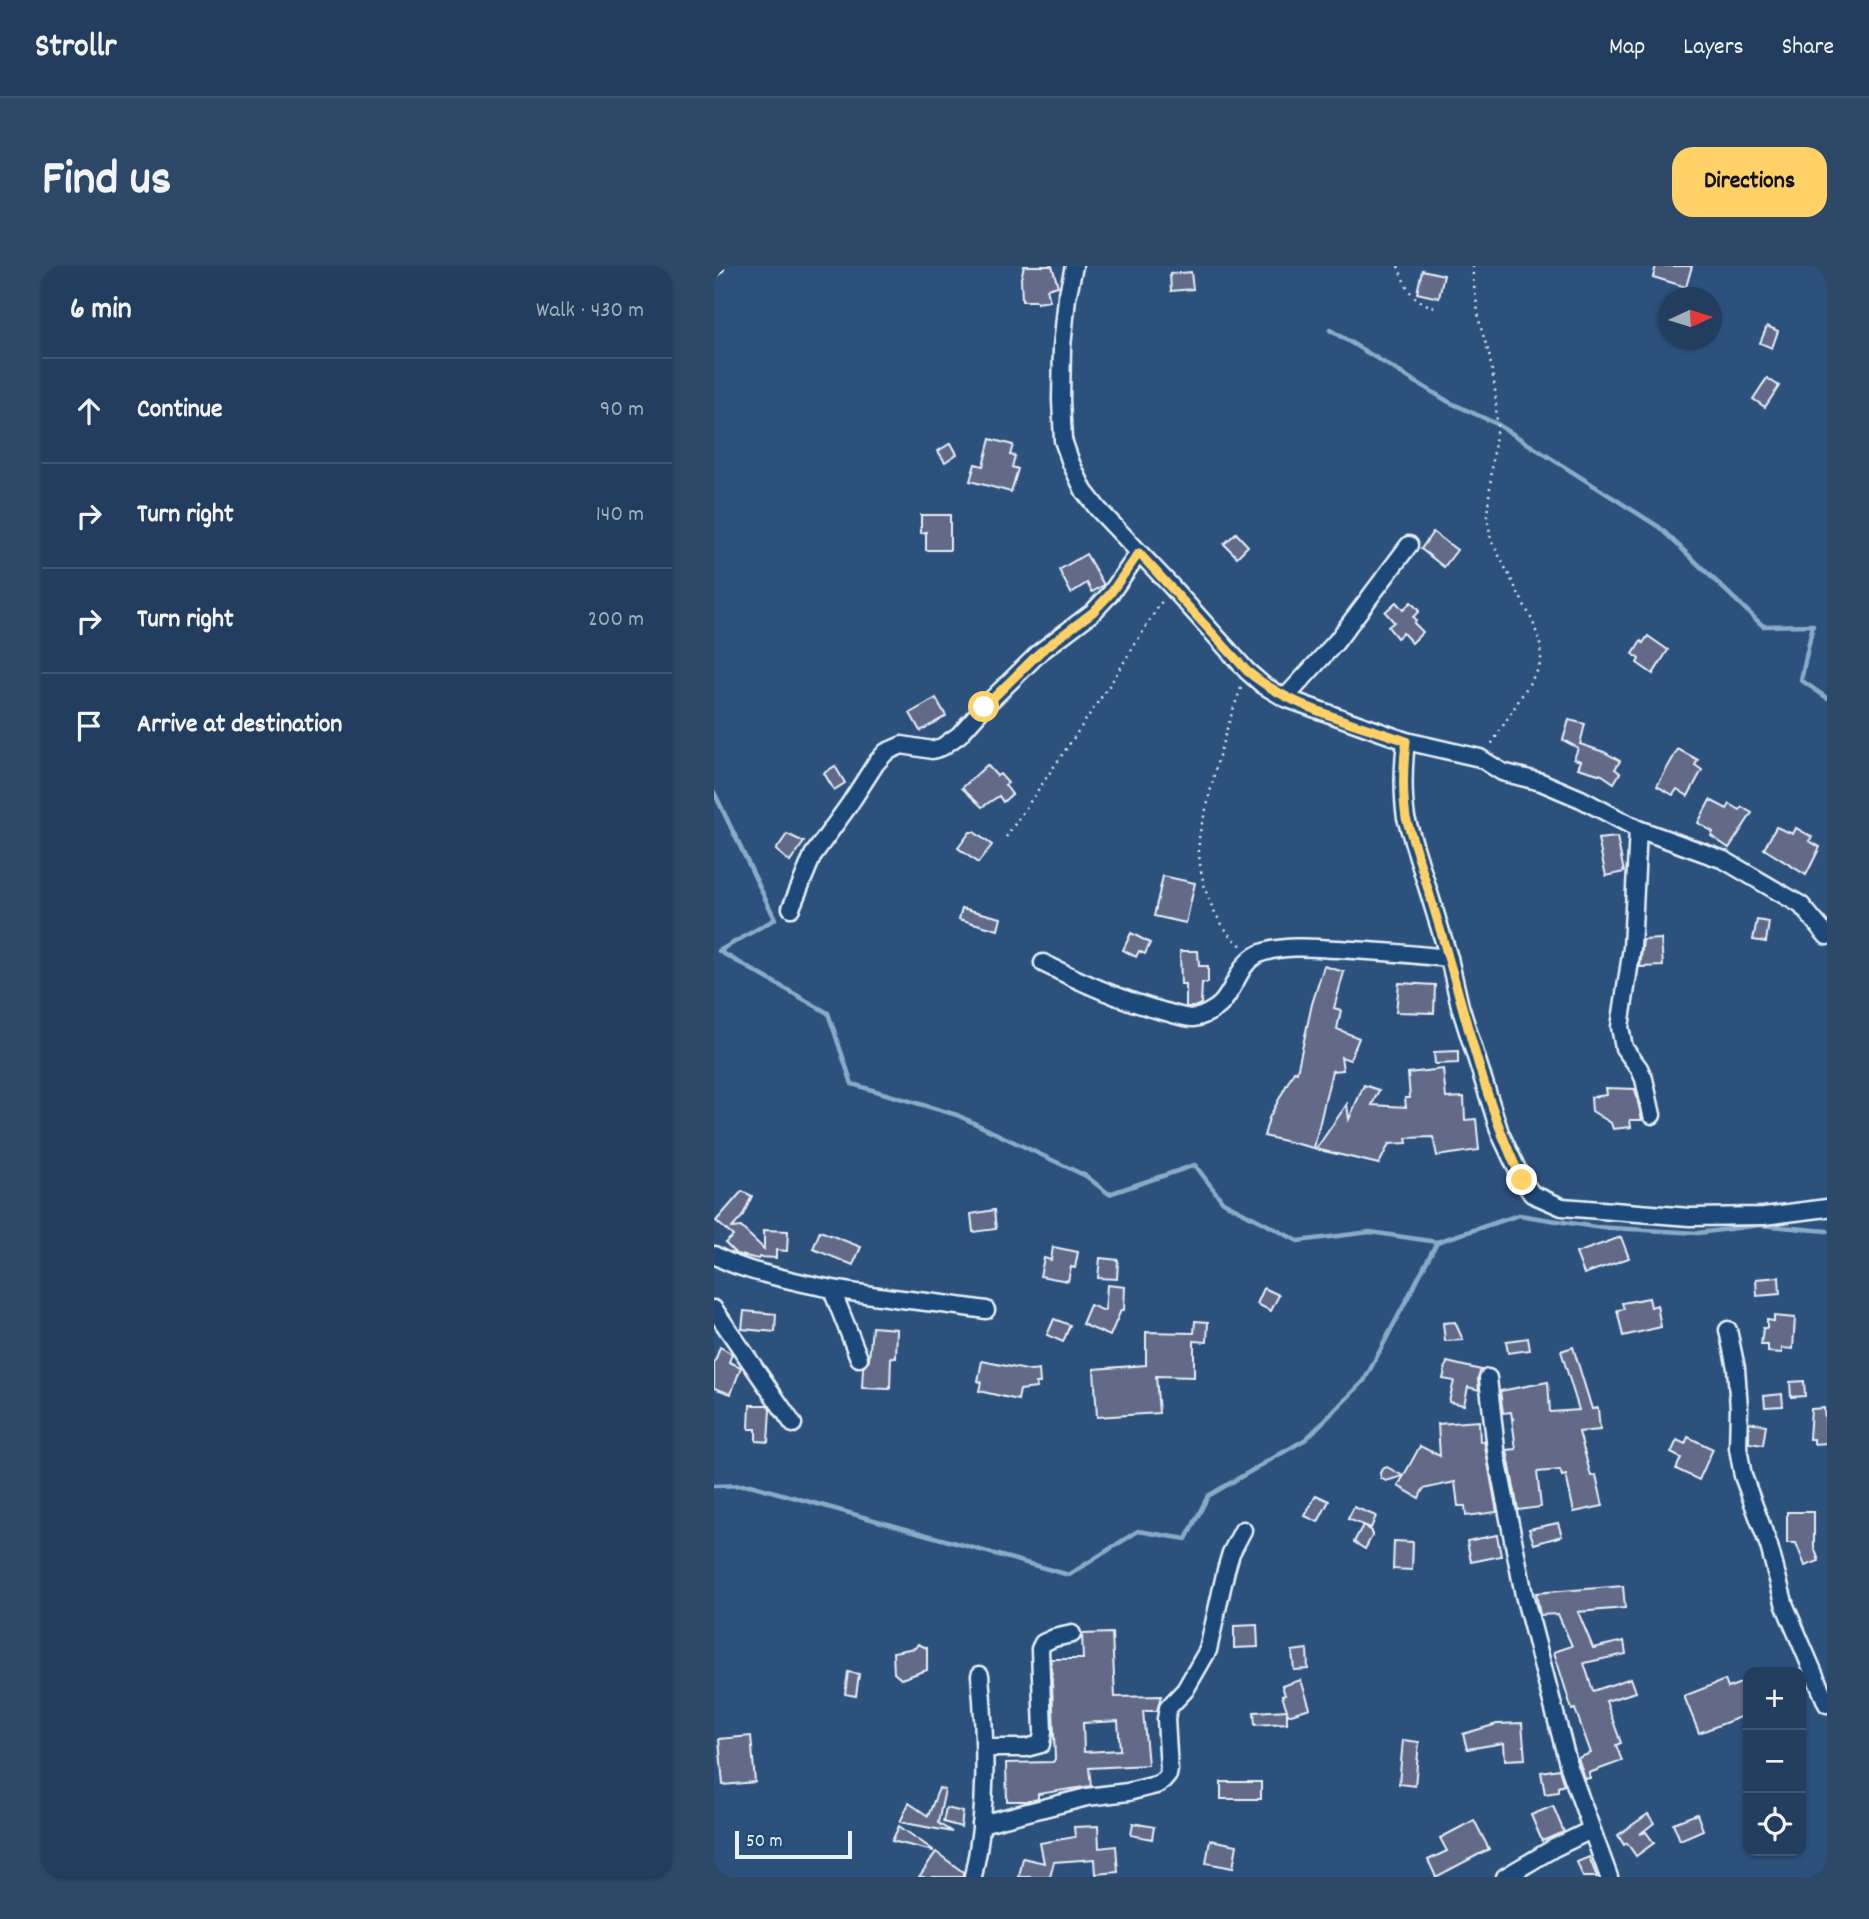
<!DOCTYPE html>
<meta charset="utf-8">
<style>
:root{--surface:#223d5e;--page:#2e4867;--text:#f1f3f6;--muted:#a2aebc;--line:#3f5673;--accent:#ffd166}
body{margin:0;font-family:Dekko,sans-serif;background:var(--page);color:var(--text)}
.controls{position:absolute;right:21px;bottom:21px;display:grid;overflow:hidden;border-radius:14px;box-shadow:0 2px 5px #0004}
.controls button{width:63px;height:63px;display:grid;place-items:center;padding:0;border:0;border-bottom:2px solid var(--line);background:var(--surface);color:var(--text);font:35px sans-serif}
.compass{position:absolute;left:945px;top:21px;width:63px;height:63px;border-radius:50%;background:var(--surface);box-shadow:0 2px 5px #0004;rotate:86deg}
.scale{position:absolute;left:21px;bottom:18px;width:117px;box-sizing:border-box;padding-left:7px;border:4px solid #e8f1f8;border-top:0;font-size:19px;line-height:24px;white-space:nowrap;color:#e8f1f8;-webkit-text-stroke:5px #1f4a7a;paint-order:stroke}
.stop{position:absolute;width:21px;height:21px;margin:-16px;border:5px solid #ffd166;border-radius:50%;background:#fff}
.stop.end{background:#ffd166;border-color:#fff;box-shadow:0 2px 7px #0008}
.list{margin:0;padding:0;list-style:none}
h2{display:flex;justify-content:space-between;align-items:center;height:91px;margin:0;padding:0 28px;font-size:30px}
h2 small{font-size:23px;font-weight:400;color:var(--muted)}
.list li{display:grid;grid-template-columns:46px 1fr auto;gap:21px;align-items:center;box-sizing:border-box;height:105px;padding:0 28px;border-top:2px solid var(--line)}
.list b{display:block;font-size:26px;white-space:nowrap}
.list em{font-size:23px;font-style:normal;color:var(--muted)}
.icon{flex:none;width:38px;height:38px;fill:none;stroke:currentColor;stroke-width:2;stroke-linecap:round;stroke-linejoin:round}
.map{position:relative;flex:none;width:1113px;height:1611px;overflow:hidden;border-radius:21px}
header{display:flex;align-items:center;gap:42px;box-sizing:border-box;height:98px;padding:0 35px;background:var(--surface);border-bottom:2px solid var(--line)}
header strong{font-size:33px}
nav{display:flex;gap:38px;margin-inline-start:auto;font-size:24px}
.intro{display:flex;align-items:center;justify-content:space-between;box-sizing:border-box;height:168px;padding:0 42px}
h1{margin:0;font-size:49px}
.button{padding:18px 32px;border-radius:21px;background:var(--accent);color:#111;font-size:24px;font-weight:700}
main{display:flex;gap:42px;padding:0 42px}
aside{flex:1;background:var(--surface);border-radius:21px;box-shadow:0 2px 5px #0004}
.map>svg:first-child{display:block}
</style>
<header>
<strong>Strollr</strong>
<nav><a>Map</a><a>Layers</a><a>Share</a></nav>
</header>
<div class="intro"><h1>Find us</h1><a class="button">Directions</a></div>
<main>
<aside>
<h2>6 min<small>Walk · 430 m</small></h2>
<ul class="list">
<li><svg class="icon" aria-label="ahead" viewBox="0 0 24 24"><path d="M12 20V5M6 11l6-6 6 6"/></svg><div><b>Continue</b></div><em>90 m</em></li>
<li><svg class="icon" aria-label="right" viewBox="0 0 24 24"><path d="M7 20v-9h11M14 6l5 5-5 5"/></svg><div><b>Turn right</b></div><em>140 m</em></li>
<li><svg class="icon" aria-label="right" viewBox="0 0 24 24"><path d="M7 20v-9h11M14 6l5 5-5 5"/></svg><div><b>Turn right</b></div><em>200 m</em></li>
<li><svg class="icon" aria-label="arrive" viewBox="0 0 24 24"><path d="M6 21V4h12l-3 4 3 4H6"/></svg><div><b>Arrive at destination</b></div></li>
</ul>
</aside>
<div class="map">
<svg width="1113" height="1611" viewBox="0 0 1113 1611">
<rect width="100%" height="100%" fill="#2d517d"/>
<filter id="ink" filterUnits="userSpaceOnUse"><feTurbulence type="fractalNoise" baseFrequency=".0143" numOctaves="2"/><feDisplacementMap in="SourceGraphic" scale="14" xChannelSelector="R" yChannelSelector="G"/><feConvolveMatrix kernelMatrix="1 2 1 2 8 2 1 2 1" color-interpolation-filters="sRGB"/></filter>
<g filter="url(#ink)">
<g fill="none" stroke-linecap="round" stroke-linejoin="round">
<g stroke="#89abc7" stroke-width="4.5">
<polyline points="616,64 735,136 783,158 945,261 1049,360 1099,359 1087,414 1113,432"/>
<polyline points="0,526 61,653 5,685 114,747 138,818 243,849 372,910 395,928 481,899 509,936 584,975 656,966 723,976"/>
<polyline points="0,1220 36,1219 355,1309 424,1265 472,1273 494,1230 592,1173 650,1115 723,976 805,949 881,961 984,967 1046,959 1113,965"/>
</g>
</g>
<g fill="#646b87" stroke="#e8f1f8" stroke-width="2" fill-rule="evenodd">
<polygon points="310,0 338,0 344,20 333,23 336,35 323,37 323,35 308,35 307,12"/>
<polygon points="942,0 978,0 972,21 939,11"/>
<polygon points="708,4 730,9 725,32 703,27"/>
<polygon points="477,6 479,23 457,25 456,8"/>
<polygon points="1053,60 1064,65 1058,82 1046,77"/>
<polygon points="1053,112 1065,120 1051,141 1039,133"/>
<polygon points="276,173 299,179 296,189 301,190 298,201 304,203 297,226 256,215 261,198 269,200"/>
<polygon points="237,177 243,188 231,196 224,185"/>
<polygon points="207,249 236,249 236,284 212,284 212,266 207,267"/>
<polygon points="719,266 743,284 730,301 707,283"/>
<polygon points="522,267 534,280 523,291 510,278"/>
<polygon points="372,288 390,319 378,326 373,317 357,327 345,304"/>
<polygon points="682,336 689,344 697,336 705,345 699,351 702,355 700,357 709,366 698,377 689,367 683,372 674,361 680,356 671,346"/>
<polygon points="934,370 954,384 939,408 923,397 925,393 919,388 927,375 929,377"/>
<polygon points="222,432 232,450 206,465 196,447"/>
<polygon points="855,454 871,458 866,478 890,486 906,495 901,503 906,507 900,517 888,509 864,502 867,495 860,493 864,482 849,474"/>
<polygon points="964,483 984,494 981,499 988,504 974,530 963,523 959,529 943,520"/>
<polygon points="273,499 283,510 286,508 294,517 291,519 298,528 289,536 285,530 268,541 248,522"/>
<polygon points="121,500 131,517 120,524 110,507"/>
<polygon points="996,534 1013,543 1016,538 1026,544 1028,541 1038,547 1015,582 997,570 999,566 984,557"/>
<polygon points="1062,561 1079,568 1082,562 1098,571 1095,575 1106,581 1092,609 1050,583"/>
<polygon points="256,566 260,566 278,579 264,597 244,582"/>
<polygon points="73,568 90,576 76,596 62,584"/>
<polygon points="903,571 910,606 892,610 884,573"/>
<polygon points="449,610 481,617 472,657 440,650"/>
<polygon points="248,642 287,652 284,664 245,653"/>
<polygon points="1043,654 1055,656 1052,676 1039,674"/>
<polygon points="417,667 436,677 431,688 425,685 422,691 409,684"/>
<polygon points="947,673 949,700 926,701 929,674"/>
<polygon points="466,685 484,685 485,700 494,700 494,717 488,717 487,738 480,741 472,741 472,718 467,718"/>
<polygon points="610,700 630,706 620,742 627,744 623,763 645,772 636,794 627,791 629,804 618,805 600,882 550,870 555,852 580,805 583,806 598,738"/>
<polygon points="685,717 721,719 720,747 682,746"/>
<polygon points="744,785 744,797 721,798 720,786"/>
<polygon points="729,803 732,832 750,831 751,854 762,853 765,884 723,890 719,871 692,872 693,877 675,878 665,898 602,883 633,838 635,853 650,819 665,824 658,839 692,841 691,832 696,832 694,807"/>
<polygon points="892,822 921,823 928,854 916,854 917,861 899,863 897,857 878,845 877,831 893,829"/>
<polygon points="28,925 38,930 28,951 18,962 27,961 50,983 50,964 74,965 73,985 62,984 62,992 46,991 44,993 22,988 11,977 19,970 2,955"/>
<polygon points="280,944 282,963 259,966 257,948"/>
<polygon points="106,965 147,981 139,999 99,983"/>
<polygon points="907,971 915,992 870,1008 862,987"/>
<polygon points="339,981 364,986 361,1002 357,1001 354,1015 326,1010 330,992 337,994"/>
<polygon points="386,992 404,994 403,1013 384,1012"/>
<polygon points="1065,1011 1066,1028 1043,1030 1042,1013"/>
<polygon points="393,1019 411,1021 410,1044 407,1044 396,1070 368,1058 376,1039 391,1045"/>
<polygon points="550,1022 565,1029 557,1045 543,1038"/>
<polygon points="935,1032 937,1041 943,1039 947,1061 909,1070 903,1044 910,1043 908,1037"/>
<polygon points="30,1045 62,1048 61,1066 28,1063"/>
<polygon points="1060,1050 1081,1052 1079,1083 1068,1082 1068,1087 1054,1086 1054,1079 1047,1079 1049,1062 1053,1062 1053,1054 1060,1055"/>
<polygon points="340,1053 356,1059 349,1076 333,1069"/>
<polygon points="481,1055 494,1056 493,1076 480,1075 480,1111 442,1110 445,1147 383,1151 380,1103 432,1099 432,1066 480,1067"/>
<polygon points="741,1056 749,1074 731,1075 729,1057"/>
<polygon points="158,1061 183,1063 182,1092 177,1091 176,1123 148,1122 149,1102 155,1094"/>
<polygon points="814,1072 816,1084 794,1087 792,1075"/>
<polygon points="6,1081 18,1088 15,1096 27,1101 17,1128 0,1122 0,1098"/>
<polygon points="859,1081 878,1143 884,1142 886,1164 865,1166 877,1210 882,1209 889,1240 860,1246 852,1209 848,1210 846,1204 823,1206 827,1241 804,1244 793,1184 802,1183 798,1153 800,1153 798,1152 797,1146 789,1147 786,1125 834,1116 836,1146 865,1144 847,1085"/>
<polygon points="268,1095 317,1105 325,1104 326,1117 322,1117 323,1122 306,1124 304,1134 265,1125 267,1116 264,1115"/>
<polygon points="733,1096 767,1104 764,1112 765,1124 754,1121 750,1139 735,1136 740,1115 729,1113"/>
<polygon points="1090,1115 1091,1130 1077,1131 1076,1116"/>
<polygon points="1068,1128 1069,1140 1051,1141 1050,1130"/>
<polygon points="36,1139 54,1139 56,1144 54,1176 42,1175 42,1163 35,1163"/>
<polygon points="1110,1142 1113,1177 1100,1178 1100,1173 1095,1173 1097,1143"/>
<polygon points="765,1155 766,1176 770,1175 783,1246 752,1250 751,1240 744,1240 741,1216 709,1223 705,1232 684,1220 706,1180 726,1190 724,1158"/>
<polygon points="1035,1156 1052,1159 1049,1179 1035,1177"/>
<polygon points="974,1171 999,1183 985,1214 962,1203 967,1192 957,1187 963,1174 971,1178"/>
<polygon points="673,1201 689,1210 672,1215 667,1212 666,1207 668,1203"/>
<polygon points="602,1229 615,1235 604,1256 591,1250"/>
<polygon points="640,1241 662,1250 657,1262 634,1253"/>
<polygon points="1073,1246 1100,1246 1100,1281 1105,1295 1091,1300 1082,1277 1073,1277"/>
<polygon points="844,1257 848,1270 820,1278 815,1263"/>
<polygon points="649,1259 658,1265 658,1270 651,1283 640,1276"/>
<polygon points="783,1269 787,1290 757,1296 753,1275"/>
<polygon points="680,1275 699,1276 698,1304 679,1303"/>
<polygon points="909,1320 911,1342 864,1346 879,1382 910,1375 912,1388 870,1397 879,1425 917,1412 922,1426 892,1435 907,1477 902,1479 908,1495 875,1507 876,1512 871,1513 864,1492 877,1487 861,1443 858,1444 840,1386 858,1380 844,1348 826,1349 822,1327"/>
<polygon points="543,1359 544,1381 520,1382 520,1360"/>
<path d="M 398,1367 L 401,1431 L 447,1430 L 443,1445 L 429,1445 L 434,1499 L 375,1502 L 377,1520 L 324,1528 L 324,1533 L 316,1535 L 293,1535 L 292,1497 L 339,1496 L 341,1493 L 337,1393 L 369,1393 L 368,1368 ZM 404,1455 L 406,1484 L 370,1486 L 369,1457 Z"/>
<polygon points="204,1378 213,1382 213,1404 187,1413 180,1407 179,1386 201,1382"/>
<polygon points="593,1383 594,1403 580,1404 578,1385"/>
<polygon points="134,1406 145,1408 142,1430 131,1428"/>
<polygon points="587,1414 596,1442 574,1449 573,1445 573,1457 541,1459 540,1446 573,1444 568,1430 571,1429 568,1420"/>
<polygon points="1011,1414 1014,1422 1034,1414 1034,1448 985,1467 970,1430"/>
<polygon points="808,1457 811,1493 791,1494 790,1477 753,1483 749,1468 783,1458"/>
<polygon points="37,1470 41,1516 9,1519 5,1473"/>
<polygon points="689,1474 705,1476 701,1520 685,1518"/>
<polygon points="845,1503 850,1519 844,1521 844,1526 831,1528 827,1506"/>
<rect x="507" y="1516" width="40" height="17"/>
<polygon points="225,1522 231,1524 224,1557 238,1566 186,1556 195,1537 214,1550"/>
<polygon points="839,1540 850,1566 828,1575 817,1549"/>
<polygon points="232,1542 249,1546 247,1561 229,1556"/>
<polygon points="934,1548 940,1557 926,1568 932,1566 940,1577 922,1590 913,1577 910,1579 904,1569"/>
<polygon points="983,1548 989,1564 966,1574 959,1557"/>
<polygon points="760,1554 775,1583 722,1611 714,1594 733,1585 726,1572"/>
<polygon points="419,1557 440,1561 438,1573 417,1569"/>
<polygon points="185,1560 219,1584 219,1585 178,1575"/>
<polygon points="384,1560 385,1582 402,1580 404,1606 382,1608 381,1593 340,1596 336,1611 305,1611 309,1592 330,1597 326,1577 361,1571 360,1561"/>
<polygon points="496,1574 523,1579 519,1602 492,1597"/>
<polygon points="222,1586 249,1606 249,1611 205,1611"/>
<polygon points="875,1591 883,1611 869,1611 863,1596"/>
</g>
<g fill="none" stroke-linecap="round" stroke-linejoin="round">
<defs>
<g id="minor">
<polyline points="360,0 353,32 348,81 347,134 349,174 357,197 370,225 384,243 457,320 533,405 549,419 571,432 692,475 766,492 788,506 827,516 867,533 924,563 1010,594 1087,639 1113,670"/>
<polyline points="0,1 1,0"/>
<polyline points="571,432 622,376 695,279"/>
<path d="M 692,475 C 689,502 688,525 692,552 L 735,692 L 746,740 L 786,867 L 808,914 L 818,928 L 848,941 L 976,951 L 1050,950 L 1113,942"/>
<polyline points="924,563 918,682 906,761 910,782 925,802 930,813 938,849"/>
<polyline points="77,642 99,589 135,539 162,497 172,486 188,479 218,484 228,481 245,469 270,441 326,386 379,346 396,328 425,287"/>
<path d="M 329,697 C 367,716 406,734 448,745 C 457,747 469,752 479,752 C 488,751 501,744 507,738 C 523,721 525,693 550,686 C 573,679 600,682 624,683 C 661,685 698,688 735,692"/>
<path d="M 0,989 C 23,1002 50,1008 76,1014 C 141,1030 207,1034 272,1044"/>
<polyline points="118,1024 145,1092"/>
<polyline points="0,1043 79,1158"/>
<polyline points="1014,1064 1022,1102 1025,1142 1024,1182 1029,1210 1055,1280 1071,1340 1113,1438"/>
<polyline points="774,1112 783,1192 810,1329 855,1501 895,1611"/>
<polyline points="272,1482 312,1482 327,1478 329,1466 326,1383 329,1377 340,1372 358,1368"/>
<polyline points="267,1558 373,1531 414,1526 442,1519 449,1515 454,1509 455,1504 452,1453 454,1442 471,1424 494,1384 512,1304 517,1287 529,1264"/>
<path d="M 259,1611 C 274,1543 272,1477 266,1409"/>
<polyline points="791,1611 840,1582 877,1564"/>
</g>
</defs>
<use href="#minor" stroke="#e8f1f8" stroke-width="21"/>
<g stroke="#e8f1f8" stroke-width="2.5" stroke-dasharray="2 5" stroke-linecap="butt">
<path d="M 684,0 C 694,26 697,34 725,43"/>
<polyline points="759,0 759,13 766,59 775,88 781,122 783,158 773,249 777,274 819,356 826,377 827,393 825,402 777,479"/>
<path d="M 527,422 C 513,459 502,497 494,536 C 491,548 486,561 485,573 C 483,611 498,657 528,680"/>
<polyline points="292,571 397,417 448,335"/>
</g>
<use href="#minor" stroke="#1f4a7a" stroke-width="16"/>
</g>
</g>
<g fill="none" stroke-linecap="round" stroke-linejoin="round" filter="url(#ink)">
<path stroke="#ffd166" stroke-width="9" d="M 270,441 L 326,386 L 379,346 L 396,328 L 425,287 L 533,405 C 577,442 638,456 692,475 C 689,502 688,526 692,552 C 706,598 721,644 734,691 C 756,766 773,843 808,914"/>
</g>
</svg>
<div class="controls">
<button>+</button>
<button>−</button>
<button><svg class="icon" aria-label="locate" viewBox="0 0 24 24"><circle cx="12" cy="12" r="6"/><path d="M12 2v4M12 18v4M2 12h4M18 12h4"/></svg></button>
</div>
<svg class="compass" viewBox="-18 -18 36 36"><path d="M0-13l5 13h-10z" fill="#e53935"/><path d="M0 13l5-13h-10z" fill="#a2aebc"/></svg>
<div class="scale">50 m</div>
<div class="stop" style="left:270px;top:441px"></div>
<div class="stop end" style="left:808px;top:914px"></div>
</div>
</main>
